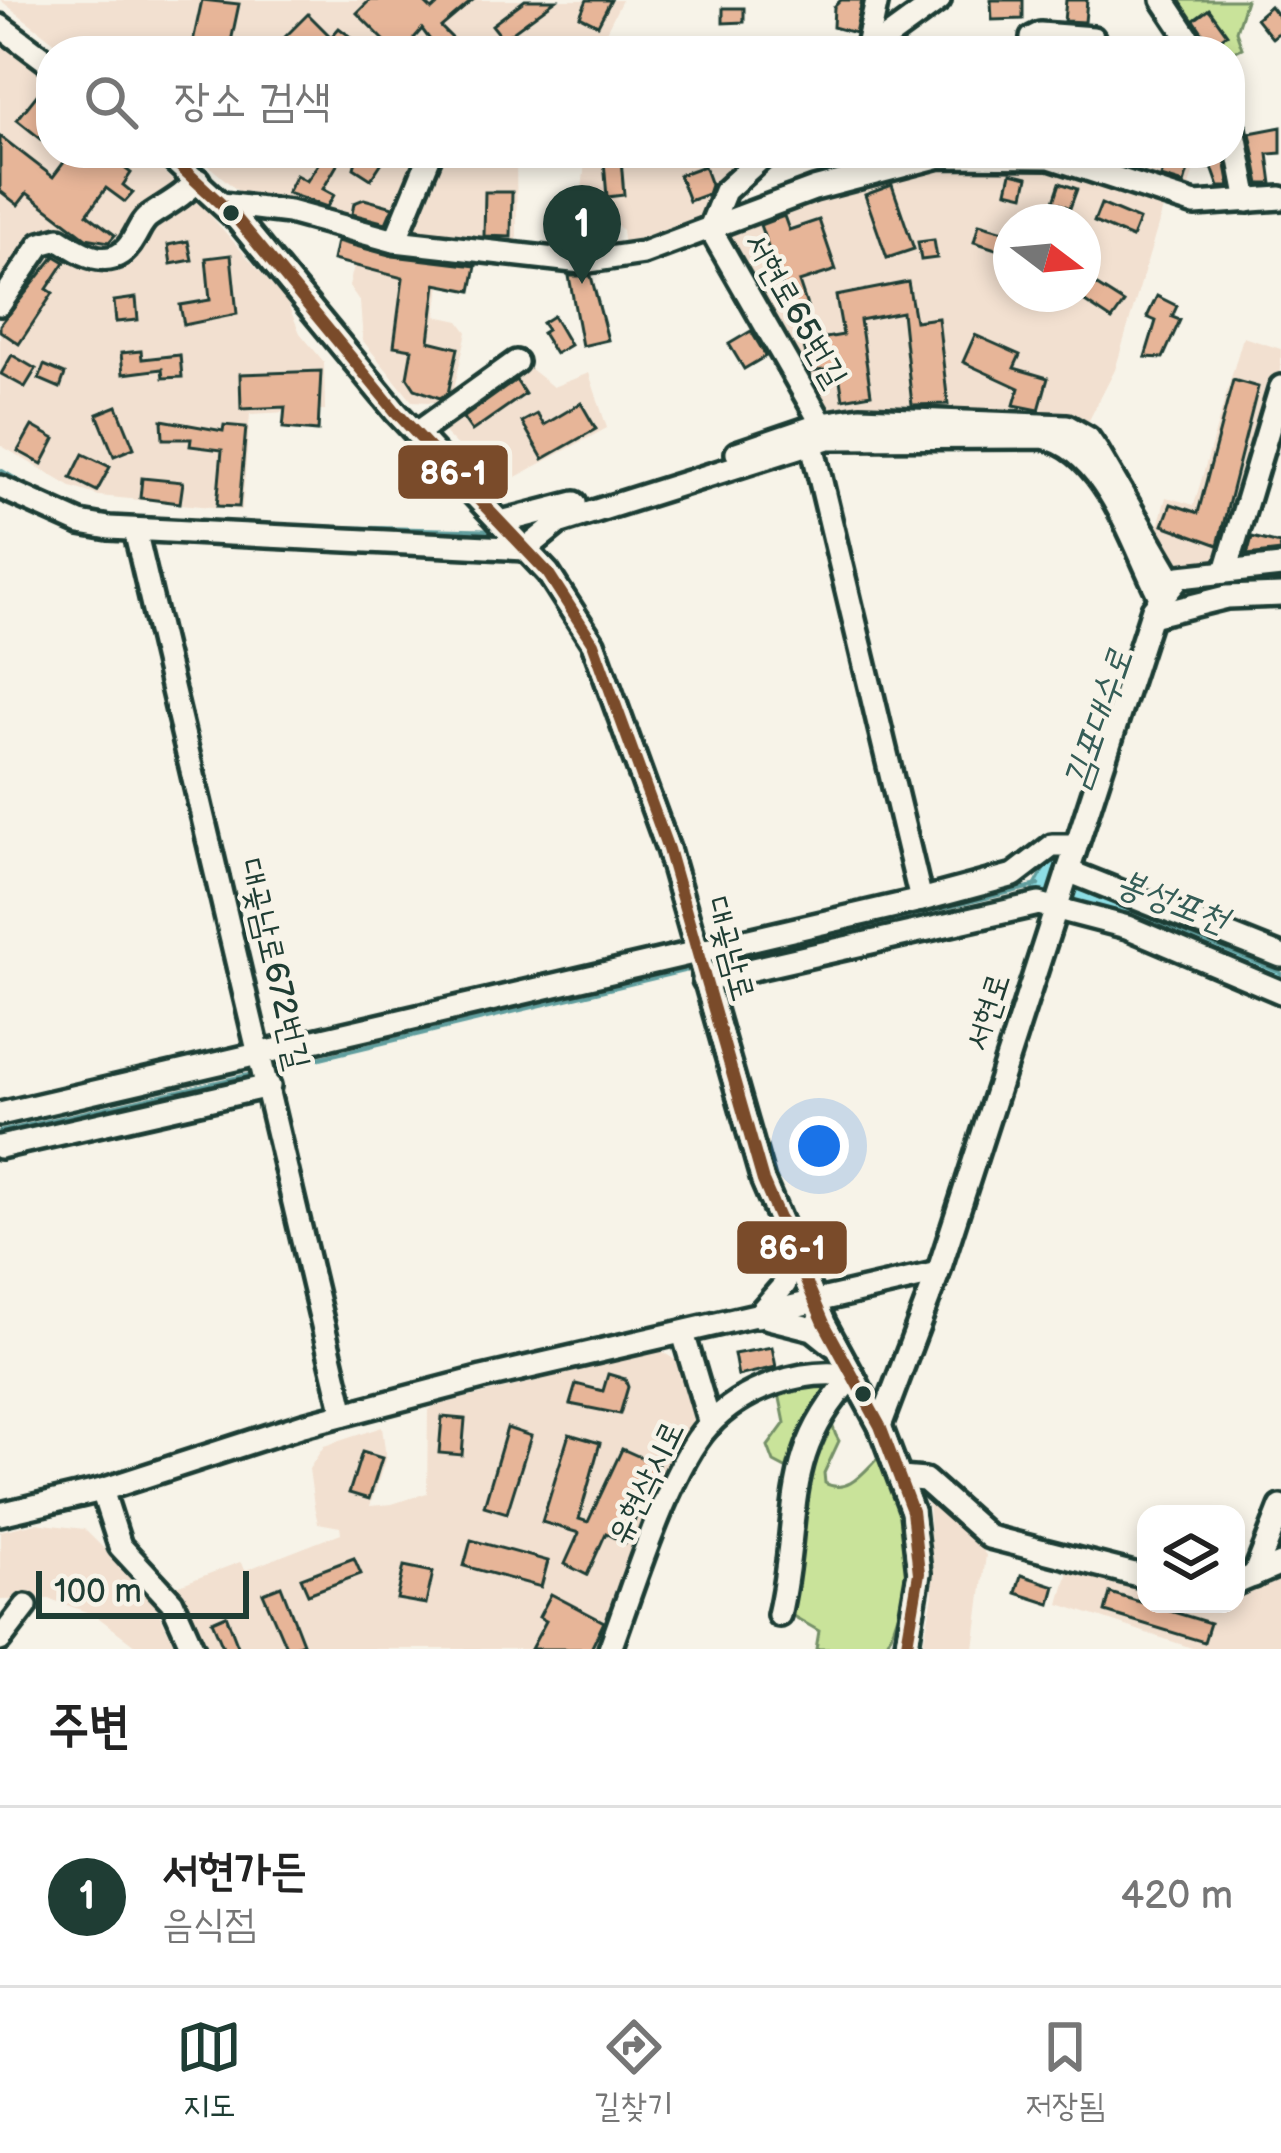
<!DOCTYPE html>
<html lang="ko">
<meta charset="utf-8">
<style>
:root{--surface:#fff;--page:#f6f6f6;--text:#222;--muted:#767676;--line:#e0e0e0;--accent:#1f3d34}
body{margin:0;font-family:"Balsamiq Sans","Poor Story",sans-serif;background:var(--page);color:var(--text)}
.controls{position:absolute;right:36px;bottom:36px;display:grid;overflow:hidden;border-radius:24px;box-shadow:0 6px 18px #0003}
.controls button{width:108px;height:108px;display:grid;place-items:center;padding:0;border:0;border-bottom:3px solid var(--line);background:var(--surface);color:var(--text);font:60px sans-serif}
.compass{position:absolute;left:993px;top:204px;width:108px;height:108px;border-radius:50%;background:var(--surface);box-shadow:0 6px 18px #0003;rotate:106deg}
.scale{position:absolute;left:36px;bottom:30px;width:213px;box-sizing:border-box;padding-left:12px;border:6px solid #1f3d34;border-top:0;font-size:33px;line-height:42px;white-space:nowrap;color:#1f3d34;-webkit-text-stroke:9px #f7f3e8;paint-order:stroke}
.you{position:absolute;left:819px;top:1146px;width:42px;height:42px;margin:-30px;border:9px solid #fff;border-radius:50%;background:#1a73e8;box-shadow:0 0 0 18px #1a73e833}
.badge{display:grid;place-items:center;width:78px;height:78px;border-radius:50%;background:var(--accent);color:#fff;font-size:39px;font-weight:700}
.pin{position:absolute;translate:-50% -99px;filter:drop-shadow(0 3px 6px #0008)}
.pin::after{content:'';position:absolute;top:63px;width:42px;height:36px;background:inherit;clip-path:polygon(0 0,100% 0,50% 100%)}
.list{margin:0;padding:0;list-style:none}
h2{display:flex;justify-content:space-between;align-items:center;height:156px;margin:0;padding:0 48px;font-size:51px}
h2 small{font-size:39px;font-weight:400;color:var(--muted)}
.list li{display:grid;grid-template-columns:78px 1fr auto;gap:36px;align-items:center;box-sizing:border-box;height:180px;padding:0 48px;border-top:3px solid var(--line)}
.list b{display:block;font-size:45px;white-space:nowrap}
.list p{margin:0;font-size:39px;white-space:nowrap;color:var(--muted)}
.list em{font-size:39px;font-style:normal;color:var(--muted)}
.icon{flex:none;width:66px;height:66px;fill:none;stroke:currentColor;stroke-width:2;stroke-linecap:round;stroke-linejoin:round}
.map{position:relative;flex:none;width:1281px;height:1649px;overflow:hidden}
.search{position:absolute;background:var(--surface);box-shadow:0 6px 18px #0003;left:36px;right:36px;top:36px;height:132px;display:flex;align-items:center;gap:30px;box-sizing:border-box;padding:0 42px;border-radius:48px;color:var(--muted);font-size:45px}
.sheet{height:336px;background:var(--surface)}
nav{display:flex;justify-content:space-around;align-items:center;box-sizing:border-box;height:168px;border-top:3px solid var(--line);background:var(--surface);font-size:33px;color:var(--muted)}
nav a{display:grid;justify-items:center;gap:6px}
nav .on{color:var(--accent)}
.map>svg:first-child{display:block}
</style>
<div class="map">
<svg width="1281" height="1649" viewBox="0 0 1281 1649">
<rect width="100%" height="100%" fill="#f7f3e8"/>
<filter id="ink" filterUnits="userSpaceOnUse"><feTurbulence type="fractalNoise" baseFrequency=".00833" numOctaves="2"/><feDisplacementMap in="SourceGraphic" scale="24" xChannelSelector="R" yChannelSelector="G"/><feConvolveMatrix kernelMatrix="1 2 1 2 8 2 1 2 1" color-interpolation-filters="sRGB"/></filter>
<g filter="url(#ink)">
<g fill="#f2e0d0" fill-rule="evenodd">
<polygon points="0,0 622,0 596,51 66,51"/>
<polygon points="0,39 51,79 51,153 142,153 202,206 287,302 300,333 324,362 325,410 250,414 242,510 99,496 71,487 0,445"/>
<polygon points="194,153 516,153 517,247 425,239 245,197"/>
<polygon points="586,153 613,153 626,161 630,153 763,153 709,221 624,249 622,230 582,190"/>
<polygon points="1093,153 1212,153 1198,155 1186,197 1091,161"/>
<path d="M 1042,161 L 1165,202 L 1115,370 L 1086,426 L 1015,415 L 821,409 L 720,233 L 920,164 ZM 1011,222 L 1083,222 L 1083,294 L 1011,294 Z"/>
<polygon points="361,237 444,253 436,316 459,321 467,332 452,397 445,403 412,401 363,341 360,302 349,286"/>
<polygon points="1243,337 1281,349 1281,370 1222,563 1179,569 1156,534 1166,497 1194,505"/>
<polygon points="524,364 553,387 589,373 607,428 497,487 439,427"/>
<polygon points="661,1351 680,1363 695,1429 604,1649 204,1649 196,1622 174,1587 240,1562 246,1570 341,1533 340,1527 318,1523 314,1506 309,1469 324,1446 382,1427 386,1457 370,1506 392,1504 427,1493 428,1410 437,1405"/>
<polygon points="934,1496 986,1555 974,1649 922,1649 933,1595 928,1499"/>
<polygon points="36,1523 84,1529 149,1593 177,1649 140,1649 95,1615 50,1599 0,1600 0,1531"/>
<polygon points="1069,1567 1146,1583 1146,1604 1236,1604 1236,1590 1281,1572 1281,1649 1195,1649 1059,1604"/>
</g>
<g fill="#c9e39a" stroke="#749067" stroke-width="3">
<polygon points="1168,0 1246,0 1236,31 1242,48 1230,54 1205,51"/>
<path d="M 797,1384 L 821,1385 C 833,1400 827,1423 839,1441 L 824,1473 L 825,1483 C 848,1496 865,1470 879,1457 C 918,1509 913,1593 884,1649 L 816,1649 L 819,1631 L 786,1612 L 791,1471 L 774,1462 L 768,1446 L 785,1423 L 779,1393 Z"/>
</g>
<polygon fill="#8ddee5" stroke="#619e9e" stroke-width="3" points="1050,858 1057,860 1056,880 1281,973 1281,980 1130,914 1032,891"/>
<g fill="none" stroke-linecap="round" stroke-linejoin="round">
<g stroke="#619e9e" stroke-width="4.5">
<polyline points="0,470 42,495"/>
<polyline points="79,512 127,519"/>
<polyline points="283,526 495,531"/>
<polyline points="1172,594 1177,599 1209,587 1281,583"/>
<polyline points="1153,643 1162,621"/>
<polyline points="706,965 1039,885"/>
<polyline points="269,1070 695,968"/>
<polyline points="0,1132 258,1073"/>
</g>
</g>
<g fill="#e7b598" stroke="#1f3d34" stroke-width="3">
<polygon points="202,0 239,4 229,51 191,51"/>
<polygon points="370,0 422,0 432,10 443,0 473,0 441,27 465,51 438,51 422,29 403,51 395,51 357,13"/>
<polygon points="525,0 556,0 503,39 492,25"/>
<polygon points="587,0 611,0 598,25 580,16"/>
<polygon points="841,0 862,0 855,33 833,27 834,7"/>
<polygon points="991,0 1023,0 1023,19 992,20"/>
<polygon points="1066,0 1087,0 1085,22 1064,21"/>
<polygon points="1270,6 1281,20 1281,31 1272,38 1256,18"/>
<polygon points="723,8 744,8 744,22 723,23"/>
<polygon points="1209,9 1227,34 1211,45 1194,20"/>
<polygon points="308,14 331,37 339,28 369,51 287,51 279,43"/>
<polygon points="40,91 51,99 51,147 17,120"/>
<polygon points="1281,127 1281,153 1268,154 1272,184 1260,184 1250,133"/>
<polygon points="0,136 53,177 71,153 105,153 131,173 123,185 133,193 125,202 106,188 87,214 115,235 109,242 86,238 27,193 18,205 0,191"/>
<polygon points="325,153 344,153 323,189 334,195 327,207 287,193 296,175 307,181"/>
<polygon points="358,153 388,153 371,179 354,168"/>
<polygon points="1168,153 1193,153 1184,184 1161,177"/>
<polygon points="621,160 624,195 607,197 604,161"/>
<polygon points="1225,160 1230,187 1219,187 1210,162"/>
<polygon points="704,166 711,185 708,194 689,201 679,175"/>
<polygon points="1011,173 1028,177 1024,195 1007,191"/>
<polygon points="1060,183 1077,189 1070,208 1054,201"/>
<polygon points="892,185 914,249 887,258 865,195"/>
<polygon points="485,192 512,192 511,237 484,236"/>
<polygon points="364,199 393,207 386,223 352,214 354,203"/>
<polygon points="1101,204 1139,220 1132,238 1094,222"/>
<polygon points="784,216 789,230 819,220 836,270 799,282 807,306 791,311 760,225"/>
<polygon points="979,224 1011,233 1011,254 974,242"/>
<polygon points="934,240 937,258 921,260 918,242"/>
<polygon points="188,241 192,260 171,264 168,245"/>
<polygon points="337,241 393,256 476,266 471,291 436,284 429,341 458,348 448,393 440,398 415,389 407,377 412,349 394,346 403,278 333,260"/>
<polygon points="231,255 237,314 184,325 180,305 210,300 206,258"/>
<polygon points="55,256 65,262 47,289 53,293 19,344 0,331 0,325"/>
<polygon points="569,276 591,276 608,340 582,346"/>
<polygon points="1083,277 1124,303 1112,320 1079,298"/>
<polygon points="908,282 915,321 938,318 948,404 912,405 902,312 860,320 871,394 843,399 838,368 810,372 803,342 843,335 836,296"/>
<polygon points="1157,296 1177,306 1172,317 1180,320 1163,358 1145,357 1156,321 1147,317"/>
<polygon points="136,298 138,320 116,322 114,301"/>
<polygon points="553,316 570,345 555,354 542,333 547,330 542,323"/>
<polygon points="751,331 766,356 744,369 729,344"/>
<polygon points="975,335 1020,355 1014,368 1048,378 1039,410 1014,405 1019,388 963,362"/>
<polygon points="141,351 142,359 180,355 182,377 163,378 162,369 123,374 121,353"/>
<polygon points="12,355 36,369 25,387 1,374"/>
<polygon points="44,365 65,374 60,388 39,379"/>
<polygon points="321,371 318,431 283,428 285,407 241,409 240,374"/>
<polygon points="516,380 525,394 472,431 463,418"/>
<polygon points="1233,380 1258,387 1218,545 1163,525 1171,504 1198,513"/>
<polygon points="581,403 596,429 543,459 522,422 537,414 544,425"/>
<polygon points="117,406 134,448 114,456 97,414"/>
<polygon points="162,420 223,431 224,425 246,427 239,507 217,506 222,450 190,446 191,439 163,439"/>
<polygon points="32,426 55,439 42,464 18,451"/>
<polygon points="83,454 110,467 97,491 71,478"/>
<polygon points="409,468 424,483 413,495 398,479"/>
<polygon points="142,478 183,482 180,503 140,498"/>
<polygon points="1252,537 1280,544 1281,551 1247,555"/>
<polygon points="772,1347 776,1367 738,1376 734,1354"/>
<polygon points="608,1374 625,1379 628,1387 620,1414 570,1404 576,1384 603,1391"/>
<polygon points="442,1417 465,1419 462,1455 439,1453"/>
<polygon points="507,1428 531,1436 507,1513 484,1506"/>
<polygon points="569,1434 600,1443 579,1519 588,1522 622,1449 658,1465 625,1543 606,1533 587,1575 565,1564 579,1533 542,1522"/>
<polygon points="362,1452 382,1458 369,1499 349,1493"/>
<polygon points="471,1540 548,1561 541,1587 464,1566"/>
<polygon points="354,1558 361,1574 308,1594 301,1578"/>
<polygon points="404,1566 433,1572 426,1604 397,1599"/>
<polygon points="1021,1575 1055,1586 1050,1604 1016,1593"/>
<polygon points="281,1586 303,1643 287,1649 263,1593"/>
<polygon points="1110,1593 1210,1623 1204,1642 1105,1612"/>
<polygon points="551,1594 604,1622 591,1649 531,1649 546,1621 539,1617"/>
<polygon points="226,1615 239,1649 224,1649 212,1621"/>
</g>
<g fill="none" stroke-linecap="round" stroke-linejoin="round">
<defs>
<g id="minor">
<polyline points="1163,0 1197,51"/>
<polyline points="0,26 51,64"/>
<polyline points="866,51 877,0"/>
<polyline points="869,51 939,0"/>
<polyline points="1031,51 1032,38 1040,34 1093,38"/>
<polyline points="1230,108 1248,201"/>
<polyline points="166,153 237,219 396,412 548,573 593,643 668,849 763,1181 824,1323 880,1426 912,1511 919,1573 906,1649"/>
<polyline points="767,153 725,191 710,228 822,424"/>
<polyline points="222,204 289,212 395,241 582,262 643,253 814,189 940,156 1050,157 1195,204 1281,198"/>
<polyline points="395,241 431,153"/>
<path d="M 0,304 L 41,244 L 59,239 C 84,255 114,274 134,238 C 139,230 142,220 151,215 C 169,203 183,196 198,180"/>
<polyline points="417,433 516,362"/>
<polyline points="812,444 921,900"/>
<polyline points="737,453 822,424 860,418 1067,426 1088,438 1097,451 1173,581"/>
<path d="M 0,487 L 80,523 L 109,528 L 526,549 L 558,523 L 828,438 L 1043,437 C 1106,450 1133,545 1160,597"/>
<polyline points="501,522 575,503"/>
<polyline points="135,530 344,1414"/>
<polyline points="1226,571 1281,387"/>
<polyline points="1151,616 1227,597 1281,595"/>
<polyline points="1068,871 1281,956"/>
<polyline points="704,980 1039,904 1127,927 1281,992"/>
<polyline points="0,1114 921,900 1014,875 1052,846 1076,846"/>
<polyline points="0,1147 269,1086"/>
<polyline points="757,1316 785,1284 784,1250"/>
<polyline points="769,1318 813,1329 833,1345"/>
<polyline points="683,1333 710,1424"/>
<polyline points="880,1426 938,1273 1153,609 1180,577 1281,566"/>
<polyline points="901,1478 925,1480 989,1537 1146,1577"/>
<polyline points="102,1490 303,1425 482,1378 938,1273"/>
<polyline points="0,1514 102,1490 120,1546 172,1602 193,1649"/>
<polyline points="1254,1576 1281,1507"/>
<polyline points="1236,1583 1281,1564"/>
<path d="M 779,1615 C 802,1517 778,1457 853,1376"/>
<polyline points="0,1640 26,1606"/>
<path d="M 610,1649 C 631,1592 669,1468 708,1426 C 743,1388 803,1367 853,1376"/>
</g>
</defs>
<use href="#minor" stroke="#1f3d34" stroke-width="30"/>
<use href="#minor" stroke="#f7f3e8" stroke-width="21"/>
<defs>
<polyline id="bus-1" points="166,153 237,219 396,412 548,573 593,643 668,849 763,1181 824,1323 880,1426 912,1511 919,1573 906,1649"/>
</defs>
<use href="#bus-1" stroke="#f7f3e8" stroke-width="21"/>
<use href="#bus-1" stroke="#7a4b2a" stroke-width="12"/>
</g>
</g>
<g fill="#1f3d34" stroke="#f7f3e8" stroke-width="4.5">
<circle cx="231" cy="213" r="10"/>
<circle cx="863" cy="1394" r="10"/>
</g>
<g text-anchor="middle" dominant-baseline="central" stroke-width="9" stroke-linejoin="round" paint-order="stroke">
<g font-size="33" fill="#1f3d34" stroke="#f7f3e8">
<text transform="translate(795 310) rotate(60)">서현로65번길</text>
<text transform="translate(730 949) rotate(75)">대곶남로</text>
<text transform="translate(274 964) rotate(77)">대곶남로672번길</text>
<text transform="translate(988 1012) rotate(-72)">서현로</text>
<text transform="translate(646 1483) rotate(-64)">유현삭시로</text>
</g>
<g font-size="36" font-style="italic" fill="#355d57" stroke="#f7f3e8">
<text transform="translate(1099 719) rotate(-71)">김포대수로</text>
<text transform="translate(1172 902) rotate(21)">봉성포천</text>
</g>
</g>
<g stroke="#f7f3e8" stroke-width="4.5">
<rect x="396" y="443" width="114" height="58" rx="12" fill="#7a4b2a"/>
<rect x="735" y="1219" width="114" height="57" rx="12" fill="#7a4b2a"/>
</g>
<g font-size="33" text-anchor="middle" font-weight="bold" fill="#fff">
<text x="453" y="484">86-1</text>
<text x="792" y="1259">86-1</text>
</g>
</svg>
<div class="controls">
<button><svg class="icon" aria-label="layers" viewBox="0 0 24 24"><path d="M12 4l9 5-9 5-9-5zM3 14l9 5 9-5"/></svg></button>
</div>
<svg class="compass" viewBox="-18 -18 36 36"><path d="M0-13l5 13h-10z" fill="#e53935"/><path d="M0 13l5-13h-10z" fill="#767676"/></svg>
<div class="scale">100 m</div>
<div class="you"></div>
<div class="pin badge" style="left:582px;top:284px">1</div>
<div class="search"><svg class="icon" aria-label="search" viewBox="0 0 24 24"><circle cx="10" cy="10" r="6"/><path d="M15 15l6 6"/></svg>장소 검색</div>
</div>
<section class="sheet">
<h2>주변<small></small></h2>
<ul class="list">
<li><span class="badge">1</span><div><b>서현가든</b><p>음식점</p></div><em>420 m</em></li>
</ul>
</section>
<nav>
<a class="on"><svg class="icon" aria-label="map" viewBox="0 0 24 24"><path d="M3 6l6-2 6 2 6-2v14l-6 2-6-2-6 2zM9 4v14M15 6v14"/></svg>지도</a>
<a><svg class="icon" aria-label="directions" viewBox="0 0 24 24"><path d="M12 3l9 9-9 9-9-9zM9 14v-3h6M13 9l2 2-2 2"/></svg>길찾기</a>
<a><svg class="icon" aria-label="saved" viewBox="0 0 24 24"><path d="M7 4h10v16l-5-4-5 4z"/></svg>저장됨</a>
</nav>
